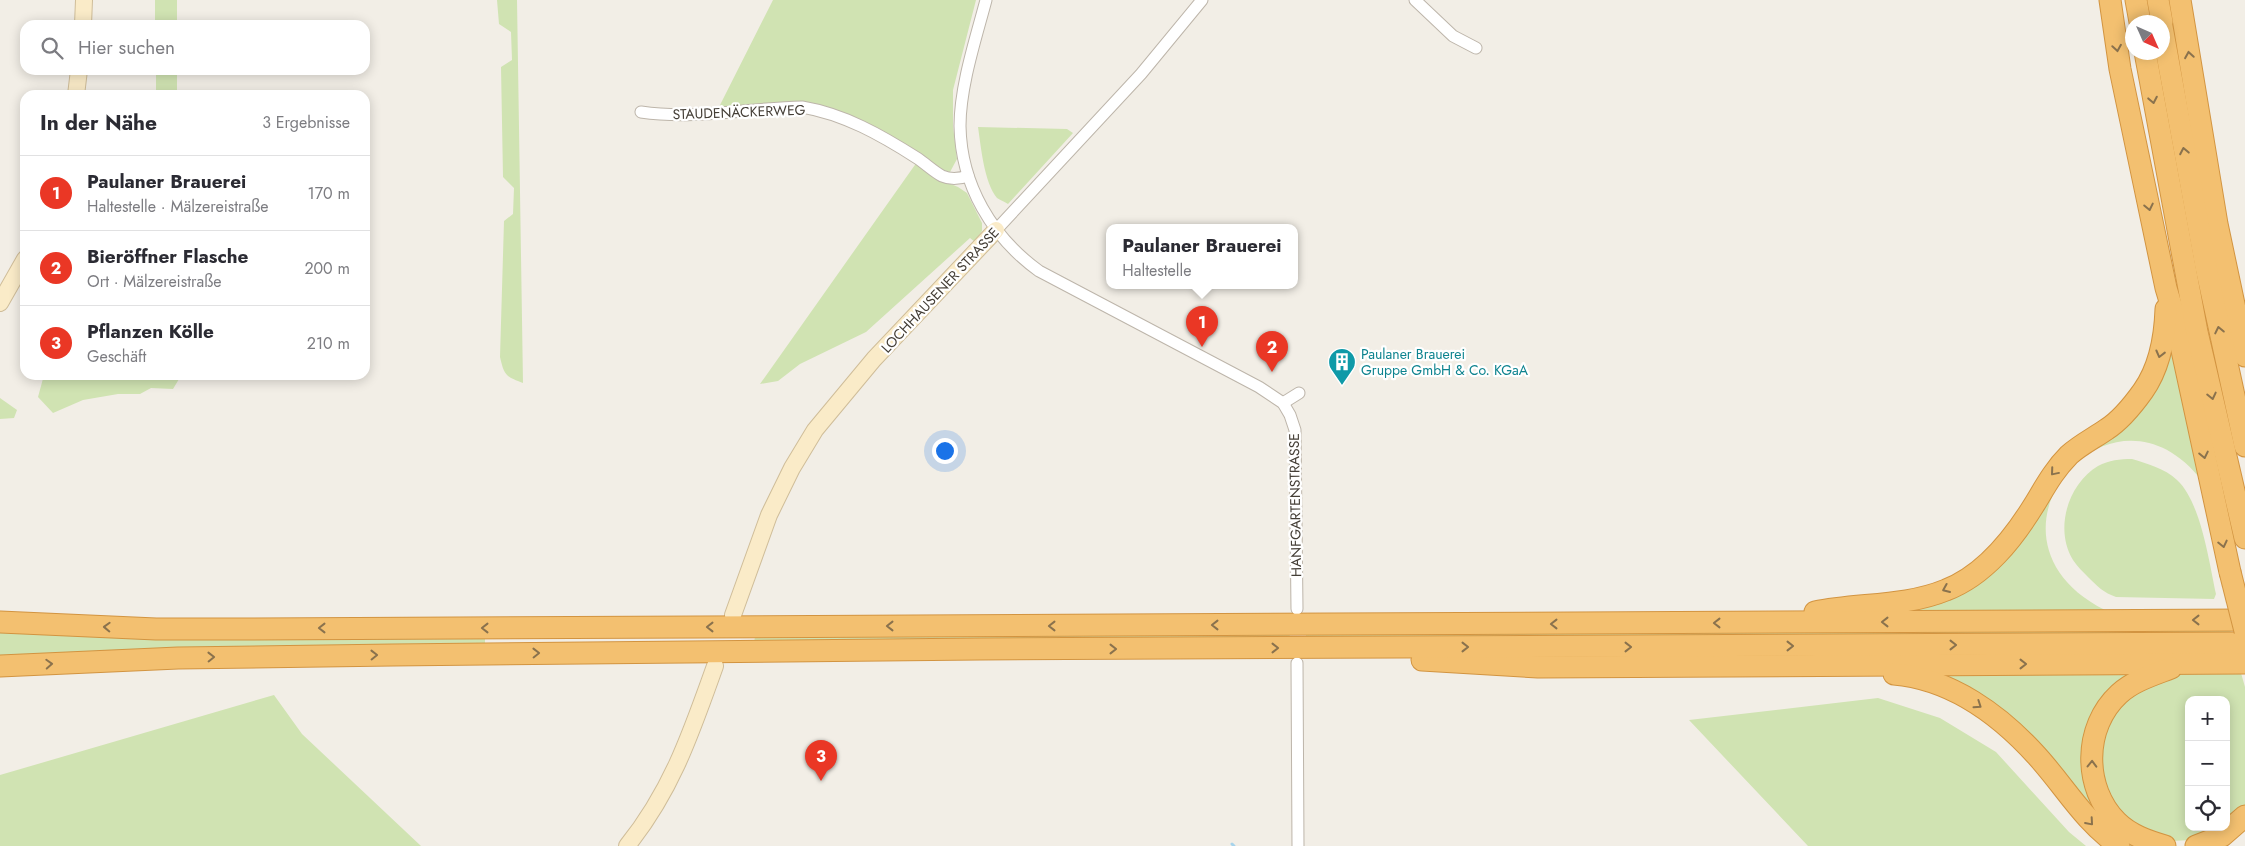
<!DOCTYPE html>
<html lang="de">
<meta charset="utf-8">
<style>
:root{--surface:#fff;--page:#f7f7f7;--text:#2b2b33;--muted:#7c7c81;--line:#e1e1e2;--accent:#ea3725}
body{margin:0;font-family:Jost,sans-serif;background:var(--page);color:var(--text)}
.controls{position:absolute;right:15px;bottom:15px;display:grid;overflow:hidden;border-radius:10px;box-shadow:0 2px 12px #0003}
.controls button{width:45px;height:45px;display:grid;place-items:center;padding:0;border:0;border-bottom:1px solid var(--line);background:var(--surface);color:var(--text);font:25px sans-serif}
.compass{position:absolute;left:2125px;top:15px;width:45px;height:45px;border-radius:50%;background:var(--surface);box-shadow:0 2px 12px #0003;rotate:135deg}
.you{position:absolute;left:944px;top:450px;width:18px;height:18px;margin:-12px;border:4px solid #fff;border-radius:50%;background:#1a73e8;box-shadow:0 0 0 8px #1a73e833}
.badge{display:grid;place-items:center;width:32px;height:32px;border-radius:50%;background:var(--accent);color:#fff;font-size:16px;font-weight:700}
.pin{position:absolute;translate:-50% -41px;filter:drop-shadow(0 1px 2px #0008)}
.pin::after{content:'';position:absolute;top:26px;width:18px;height:15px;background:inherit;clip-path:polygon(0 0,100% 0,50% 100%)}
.popup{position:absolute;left:1106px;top:224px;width:192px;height:65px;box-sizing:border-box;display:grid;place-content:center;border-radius:10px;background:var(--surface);filter:drop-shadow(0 1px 4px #0005);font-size:16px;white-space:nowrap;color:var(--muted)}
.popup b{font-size:19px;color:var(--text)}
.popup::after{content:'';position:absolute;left:50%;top:100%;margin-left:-10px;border:10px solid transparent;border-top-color:var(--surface)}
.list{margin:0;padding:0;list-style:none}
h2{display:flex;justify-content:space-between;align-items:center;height:65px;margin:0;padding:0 20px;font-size:21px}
h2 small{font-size:16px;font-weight:400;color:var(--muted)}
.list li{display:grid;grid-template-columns:32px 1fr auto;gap:15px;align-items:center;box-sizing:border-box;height:75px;padding:0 20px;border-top:1px solid var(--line)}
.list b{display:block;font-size:19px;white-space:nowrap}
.list p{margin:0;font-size:16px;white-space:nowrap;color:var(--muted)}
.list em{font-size:16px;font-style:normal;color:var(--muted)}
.icon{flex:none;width:28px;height:28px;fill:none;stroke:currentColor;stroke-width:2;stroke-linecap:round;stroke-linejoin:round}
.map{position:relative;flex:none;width:2245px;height:846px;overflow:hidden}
.search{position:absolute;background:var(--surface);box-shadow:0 2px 12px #0003;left:20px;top:20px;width:350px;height:55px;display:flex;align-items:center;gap:12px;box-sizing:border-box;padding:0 18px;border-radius:15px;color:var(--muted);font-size:19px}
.panel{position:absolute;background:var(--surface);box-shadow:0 2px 12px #0003;left:20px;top:90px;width:350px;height:290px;border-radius:15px}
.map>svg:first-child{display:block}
</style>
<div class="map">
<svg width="2245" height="846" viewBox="0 0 2245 846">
<rect width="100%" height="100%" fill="#f2eee6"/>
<g fill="#d0e3b2">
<rect x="155" y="0" width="22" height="25"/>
<path d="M 497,0 L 517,0 L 523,383 C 506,377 504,375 500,357 L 504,221 L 513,214 L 514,188 L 503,177 L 501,67 L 512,60 L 511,32 L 499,24 Z"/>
<polygon points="773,0 976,0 953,90 953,126 957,159 950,172 943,171 869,125 768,104 719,107"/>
<rect x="156" y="70" width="21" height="25"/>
<path d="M 978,127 L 1067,129 L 1073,133 L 1008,204 C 1005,202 1000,200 997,198 C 984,182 981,147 978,127 Z"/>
<polygon points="917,162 946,182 958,187 967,193 982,223 982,231 975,242 970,238 866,332 800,364 778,381 760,384"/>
<path d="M 2171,328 L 2202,481 C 2111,362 1962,538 2105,610 L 1879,610 L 1941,597 L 2061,474 L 2118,428 Z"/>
<polygon points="44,375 179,375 179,379 173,389 151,388 140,394 118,394 83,400 53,413 38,397"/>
<polygon points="0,398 17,410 14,418 0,419"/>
<path d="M 2132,459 C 2148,464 2164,468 2177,480 C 2201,502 2209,562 2216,594 L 2214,599 L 2116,597 C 2104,593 2097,586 2088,577 C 2083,572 2077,566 2073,560 C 2054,529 2068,484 2098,466 C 2109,460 2120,459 2132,459 Z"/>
<polygon points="2230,628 2231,635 1306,640 1306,633"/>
<polygon points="0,629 485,635 485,648 0,657"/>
<polygon points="1290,634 1289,641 754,644 755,636"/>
<polygon points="2141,671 2084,754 2140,846 2130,846 2114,834 1934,674"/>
<polygon points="2241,673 2245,687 2245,807 2226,826 2226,700 2189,700 2189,827 2224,827 2191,840 2173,841 2137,829 2107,800 2097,751 2099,735 2125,697 2179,674"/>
<polygon points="274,695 302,734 421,846 0,846 0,775"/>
<polygon points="1878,698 1940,718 1996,752 2069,832 2086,846 1808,846 1689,720"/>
</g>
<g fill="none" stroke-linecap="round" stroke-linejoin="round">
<polyline stroke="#a7d3eb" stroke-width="3" points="1232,844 1234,846"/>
<defs>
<g id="street">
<path d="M 986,0 C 976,38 960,86 960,126 C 961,185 992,237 1039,271 L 1259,387 L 1283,403 L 1290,415 L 1295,430 L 1297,609"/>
<polyline points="1415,0 1453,36 1476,48"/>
<path d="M 641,112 C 695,120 749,108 802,107 C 844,114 881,135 917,158 C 926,164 933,171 942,176 C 951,180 959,179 968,176"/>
<polyline points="996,230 1141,74 1202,0"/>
<polyline points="1283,403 1299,393"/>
<polyline points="1297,663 1298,846"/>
</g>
<g id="secondary">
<polyline points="83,25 84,0"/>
<polyline points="76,95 79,70"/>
<polyline points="0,303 25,259"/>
<polyline points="733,615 769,515 792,468 815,430 874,359 996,230"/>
<path d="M 627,846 C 672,790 691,733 715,666"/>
</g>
<g id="highway">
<polyline points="2110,0 2120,69 2166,288 2175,318 2230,572"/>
<polyline points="2136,0 2140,22"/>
<polyline points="2158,0 2162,22"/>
<polyline points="2180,0 2217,224 2245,356"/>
<polyline points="2162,27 2206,267 2245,446"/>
<polyline points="2145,52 2197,332 2245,538"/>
<path d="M 1815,612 C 1858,603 1905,607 1946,590 C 1985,575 2013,539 2034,505 C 2045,487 2054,470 2069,455 C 2080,445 2094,438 2107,429 C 2121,420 2133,405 2143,391 C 2160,367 2165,338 2166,309"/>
<polyline points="0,622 156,629 236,629 2245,620"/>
<polyline points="1422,660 1538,667 2245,663"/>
<polyline points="0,666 178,658 393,655 980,649 2245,643"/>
<path d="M 1894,674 C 1951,679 2000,715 2037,756 C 2066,788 2082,819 2119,846"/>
<path d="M 2165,846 C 2148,841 2130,835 2117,822 C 2083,788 2083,727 2119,694 C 2133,681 2153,675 2171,668"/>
<polyline points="2196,846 2222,836 2245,816"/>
</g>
</defs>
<use href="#street" stroke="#bdb5aa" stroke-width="13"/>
<use href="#secondary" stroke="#cfbd99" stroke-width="18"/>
<use href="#highway" stroke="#d29441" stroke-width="23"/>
<use href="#street" stroke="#fff" stroke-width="11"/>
<use href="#secondary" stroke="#faebc8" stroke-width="16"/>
<use href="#highway" stroke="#f3c070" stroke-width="21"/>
<defs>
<polyline id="highway-bridge" points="2230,572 2245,631"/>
</defs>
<use href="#highway-bridge" stroke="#d29441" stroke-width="23" stroke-linecap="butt"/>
<use href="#highway-bridge" stroke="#f3c070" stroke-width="21"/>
</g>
<defs><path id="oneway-chevron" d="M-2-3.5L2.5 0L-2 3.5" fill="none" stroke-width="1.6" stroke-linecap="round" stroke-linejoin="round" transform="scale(1.25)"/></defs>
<g stroke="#8a724d">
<use href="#oneway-chevron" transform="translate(2117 48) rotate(81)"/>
<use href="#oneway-chevron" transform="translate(2189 55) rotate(-99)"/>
<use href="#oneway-chevron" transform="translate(2153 100) rotate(79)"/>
<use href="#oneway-chevron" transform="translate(2184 151) rotate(-101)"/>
<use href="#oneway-chevron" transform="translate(2149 207) rotate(78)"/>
<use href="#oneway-chevron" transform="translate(2219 330) rotate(-102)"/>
<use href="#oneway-chevron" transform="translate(2160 354) rotate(104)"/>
<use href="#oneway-chevron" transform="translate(2212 396) rotate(77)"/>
<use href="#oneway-chevron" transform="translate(2204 455) rotate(78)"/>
<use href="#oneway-chevron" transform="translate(2054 472) rotate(130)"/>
<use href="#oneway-chevron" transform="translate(2223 544) rotate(77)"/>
<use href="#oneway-chevron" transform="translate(1946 589) rotate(157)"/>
<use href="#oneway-chevron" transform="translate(2196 620) rotate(180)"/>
<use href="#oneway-chevron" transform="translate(1885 622) rotate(180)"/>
<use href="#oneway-chevron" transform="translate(1717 623) rotate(180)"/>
<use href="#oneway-chevron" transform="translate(1554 624) rotate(180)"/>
<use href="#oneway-chevron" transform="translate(1215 625) rotate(180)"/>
<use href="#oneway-chevron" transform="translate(890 626) rotate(180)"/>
<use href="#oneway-chevron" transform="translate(1052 626) rotate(180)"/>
<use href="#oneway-chevron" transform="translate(107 627) rotate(-178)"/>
<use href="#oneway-chevron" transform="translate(710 627) rotate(180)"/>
<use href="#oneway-chevron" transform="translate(322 628) rotate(180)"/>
<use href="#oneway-chevron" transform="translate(485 628) rotate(180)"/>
<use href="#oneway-chevron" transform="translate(1953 645)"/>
<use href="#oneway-chevron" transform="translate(1790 646)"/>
<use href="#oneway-chevron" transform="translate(1465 647)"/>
<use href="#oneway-chevron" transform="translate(1628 647)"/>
<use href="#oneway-chevron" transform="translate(1275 648)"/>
<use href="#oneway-chevron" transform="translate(1113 649)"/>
<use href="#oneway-chevron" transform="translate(536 653) rotate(-1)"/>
<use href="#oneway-chevron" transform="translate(374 655) rotate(-1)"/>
<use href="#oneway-chevron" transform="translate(211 657) rotate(-1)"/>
<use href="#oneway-chevron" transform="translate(49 664) rotate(-3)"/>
<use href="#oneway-chevron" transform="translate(2023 664)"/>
<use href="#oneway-chevron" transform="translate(1978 705) rotate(34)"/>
<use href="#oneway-chevron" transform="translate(2092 764) rotate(-89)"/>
<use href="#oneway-chevron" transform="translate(2090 822) rotate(49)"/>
</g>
<defs>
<symbol id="building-pin" viewBox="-11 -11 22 30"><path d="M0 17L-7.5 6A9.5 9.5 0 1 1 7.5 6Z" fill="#0f9aa8" stroke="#fff"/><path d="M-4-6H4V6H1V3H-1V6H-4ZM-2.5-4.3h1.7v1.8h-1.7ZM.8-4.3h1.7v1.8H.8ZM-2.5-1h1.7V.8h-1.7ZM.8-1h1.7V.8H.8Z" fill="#fff"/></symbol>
</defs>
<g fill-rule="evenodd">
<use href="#building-pin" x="1326" y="346" width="32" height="43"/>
</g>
<g text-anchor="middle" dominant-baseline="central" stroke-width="4.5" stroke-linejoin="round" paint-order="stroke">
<g font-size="14" fill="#443e36" stroke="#fff">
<text transform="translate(739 112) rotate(-2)">STAUDENÄCKERWEG</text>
<text transform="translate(940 290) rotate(-47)">LOCHHAUSENER STRASSE</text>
<text transform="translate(1295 505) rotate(-91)">HANFGARTENSTRASSE</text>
</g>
<g font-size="14" fill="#0d838f" stroke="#fff" text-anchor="start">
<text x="1361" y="354">Paulaner Brauerei<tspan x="1361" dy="16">Gruppe GmbH &amp; Co. KGaA</tspan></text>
</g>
</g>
</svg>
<div class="controls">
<button>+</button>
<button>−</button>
<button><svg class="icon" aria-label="locate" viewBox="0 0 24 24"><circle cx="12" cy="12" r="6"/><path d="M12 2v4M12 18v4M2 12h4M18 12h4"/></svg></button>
</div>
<svg class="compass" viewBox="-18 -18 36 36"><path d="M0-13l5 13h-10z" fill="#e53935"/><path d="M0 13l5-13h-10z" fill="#7c7c81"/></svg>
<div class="you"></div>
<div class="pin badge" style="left:1202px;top:347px">1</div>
<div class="popup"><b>Paulaner Brauerei</b>Haltestelle</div>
<div class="pin badge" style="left:1272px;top:372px">2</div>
<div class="pin badge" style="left:821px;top:781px">3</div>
<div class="search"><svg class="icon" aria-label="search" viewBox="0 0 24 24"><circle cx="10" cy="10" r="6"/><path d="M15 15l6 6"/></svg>Hier suchen</div>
<section class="panel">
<h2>In der Nähe<small>3 Ergebnisse</small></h2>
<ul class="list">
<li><span class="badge">1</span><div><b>Paulaner Brauerei</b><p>Haltestelle · Mälzereistraße</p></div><em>170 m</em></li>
<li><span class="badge">2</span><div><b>Bieröffner Flasche</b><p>Ort · Mälzereistraße</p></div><em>200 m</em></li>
<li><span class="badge">3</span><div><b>Pflanzen Kölle</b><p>Geschäft</p></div><em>210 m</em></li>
</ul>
</section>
</div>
